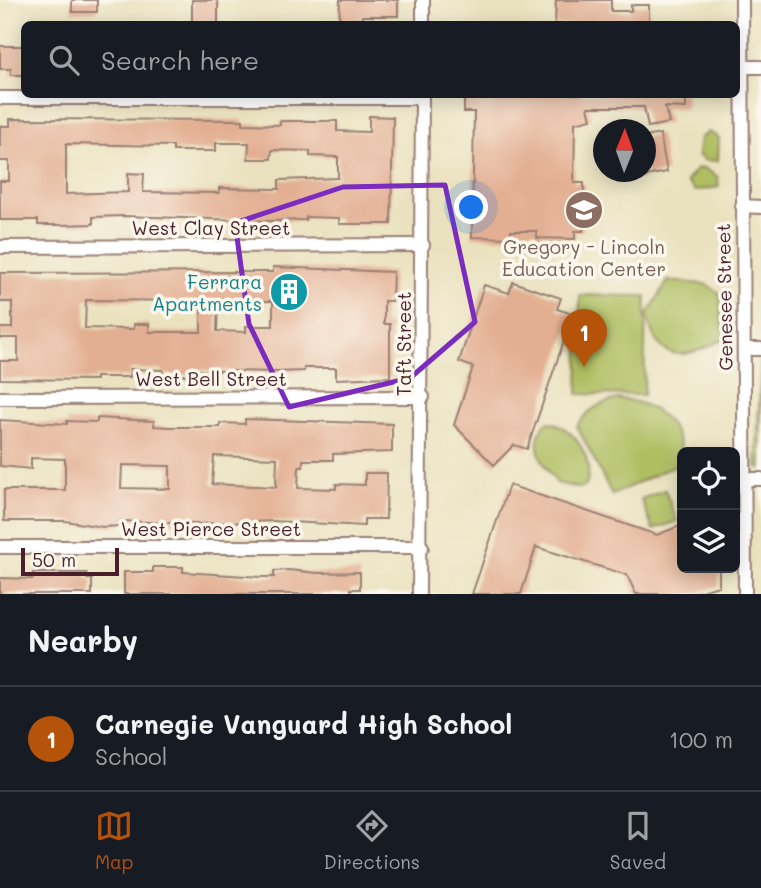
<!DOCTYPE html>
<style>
:root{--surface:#171b24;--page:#242831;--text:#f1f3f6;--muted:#9ea1a6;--line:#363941;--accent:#b45309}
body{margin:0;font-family:Mali,sans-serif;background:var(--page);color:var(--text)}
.controls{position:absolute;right:21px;bottom:21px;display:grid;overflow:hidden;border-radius:10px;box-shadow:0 4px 18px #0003}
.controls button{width:63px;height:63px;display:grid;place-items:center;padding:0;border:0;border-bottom:2px solid var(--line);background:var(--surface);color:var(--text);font:35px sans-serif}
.compass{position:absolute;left:593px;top:119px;width:63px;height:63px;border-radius:50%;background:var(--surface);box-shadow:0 4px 18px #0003;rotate:1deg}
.scale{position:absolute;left:21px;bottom:18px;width:98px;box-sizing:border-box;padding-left:7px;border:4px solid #4a1f2b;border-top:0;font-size:19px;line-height:24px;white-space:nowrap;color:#4a1f2b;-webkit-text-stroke:5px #fbf7ec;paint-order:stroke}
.you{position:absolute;left:472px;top:208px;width:24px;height:24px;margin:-18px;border:5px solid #fff;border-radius:50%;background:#1a73e8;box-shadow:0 0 0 10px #1a73e833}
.badge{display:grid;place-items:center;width:46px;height:46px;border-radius:50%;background:var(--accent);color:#fff;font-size:23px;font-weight:700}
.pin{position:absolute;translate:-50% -58px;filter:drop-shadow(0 2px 4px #0008)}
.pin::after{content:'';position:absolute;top:37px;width:24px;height:21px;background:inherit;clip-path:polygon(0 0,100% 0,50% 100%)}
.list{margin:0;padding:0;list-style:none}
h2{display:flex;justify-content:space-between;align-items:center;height:91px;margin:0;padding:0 28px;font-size:30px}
h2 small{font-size:23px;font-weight:400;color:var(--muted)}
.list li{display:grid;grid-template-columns:46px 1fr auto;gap:21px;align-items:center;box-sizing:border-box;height:105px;padding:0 28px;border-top:2px solid var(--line)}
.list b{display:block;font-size:26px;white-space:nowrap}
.list p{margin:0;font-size:23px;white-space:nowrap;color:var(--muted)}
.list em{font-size:23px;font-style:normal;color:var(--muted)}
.icon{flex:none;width:38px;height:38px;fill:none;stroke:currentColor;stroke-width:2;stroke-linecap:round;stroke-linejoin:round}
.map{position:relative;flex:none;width:761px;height:594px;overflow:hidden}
.search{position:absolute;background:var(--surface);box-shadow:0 4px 18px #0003;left:21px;right:21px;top:21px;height:77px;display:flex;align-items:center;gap:18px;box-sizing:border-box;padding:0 24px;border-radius:10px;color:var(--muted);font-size:26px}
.sheet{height:196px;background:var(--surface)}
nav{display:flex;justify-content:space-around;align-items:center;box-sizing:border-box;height:98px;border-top:2px solid var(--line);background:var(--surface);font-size:19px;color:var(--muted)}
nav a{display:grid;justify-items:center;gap:4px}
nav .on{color:var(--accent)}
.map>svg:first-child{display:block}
</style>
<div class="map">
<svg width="761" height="594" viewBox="0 0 761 594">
<rect width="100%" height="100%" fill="#fbf7ec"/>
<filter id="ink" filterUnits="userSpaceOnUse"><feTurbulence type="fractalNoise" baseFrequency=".0143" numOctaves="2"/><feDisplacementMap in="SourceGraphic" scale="14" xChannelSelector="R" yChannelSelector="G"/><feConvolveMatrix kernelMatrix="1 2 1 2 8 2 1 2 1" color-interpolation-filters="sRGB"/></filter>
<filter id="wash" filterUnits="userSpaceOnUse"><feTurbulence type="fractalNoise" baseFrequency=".00686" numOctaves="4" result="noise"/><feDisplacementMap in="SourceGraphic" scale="28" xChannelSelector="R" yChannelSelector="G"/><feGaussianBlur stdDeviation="1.57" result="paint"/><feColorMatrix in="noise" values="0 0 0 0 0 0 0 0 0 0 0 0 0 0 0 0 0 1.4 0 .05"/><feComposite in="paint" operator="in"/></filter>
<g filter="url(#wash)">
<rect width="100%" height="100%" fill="#eae2bf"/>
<g fill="#aebe60" stroke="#7c6e46" stroke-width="2">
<polygon points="709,132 719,138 718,161 704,160 698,155 700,138"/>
<polygon points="704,168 718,177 719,187 695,191 686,181 697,169"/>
<polygon points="616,172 640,172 641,177 618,182"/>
<path d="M 668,281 L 705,284 L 720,293 L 723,339 C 685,360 657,365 647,315 Z"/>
<polygon points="580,295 646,296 644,395 578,394"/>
<polygon points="761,361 761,469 756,465"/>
<path d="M 619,399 C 655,402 682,425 682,462 L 612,495 L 577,426 C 589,409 599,403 619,399 Z"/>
<path d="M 551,422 C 576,430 595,460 586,486 L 578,488 L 557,483 C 543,465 528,443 546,423 Z"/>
<polygon points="665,490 677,521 653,530 641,499"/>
</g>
<g id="blocks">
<g fill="#e3af92" fill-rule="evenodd">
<rect x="72" y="0" width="25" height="12"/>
<rect x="192" y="0" width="26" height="24"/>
<polygon points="340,0 398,0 398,16 362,16 362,19 354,19 354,24 339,24"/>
<polygon points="556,0 611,0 611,11 631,11 631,5 649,5 649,24 555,24"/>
<polygon points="0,46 24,46 24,75 11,75 11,69 0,69"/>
<polygon points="472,94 686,94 686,108 665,107 669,123 648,127 644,107 588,107 591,119 575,123 574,183 584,183 583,231 575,231 575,239 537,238 537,231 511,231 511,238 472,237 474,112 464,112 464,98 472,98"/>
<path d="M 369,116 L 393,117 L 391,224 L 339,224 L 339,218 L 306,217 L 306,220 L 269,221 L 124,216 L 93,217 L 93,224 L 59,225 L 38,225 L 38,220 L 0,220 L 0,181 L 9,181 L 9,161 L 0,161 L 0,126 L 10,126 L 10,119 L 243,120 L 243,124 L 280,125 L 280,121 L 337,121 L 337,131 L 369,132 ZM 216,143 L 249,143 L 248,159 L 271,159 L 272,150 L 310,151 L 310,156 L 338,157 L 338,178 L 279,180 L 279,189 L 219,188 L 219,193 L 143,192 L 144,174 L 128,173 L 128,192 L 66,194 L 66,144 L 173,146 L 173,151 L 216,151 Z"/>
<polygon points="660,134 667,172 646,176 646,137"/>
<path d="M 273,267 L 393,272 L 392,301 L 384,301 L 384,324 L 390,324 L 390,377 L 336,379 L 336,368 L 304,368 L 304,371 L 274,372 L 189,370 L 189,375 L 163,375 L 163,370 L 130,369 L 130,377 L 96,377 L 96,380 L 0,379 L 0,361 L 18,361 L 18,338 L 0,338 L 0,328 L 12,328 L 12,302 L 0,302 L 0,273 L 273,272 ZM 86,300 L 201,301 L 201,332 L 149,332 L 149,324 L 134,324 L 134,329 L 85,328 ZM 218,301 L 273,301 L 273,326 L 246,326 L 246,332 L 217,331 Z"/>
<polygon points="513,282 561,298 557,309 573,314 527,449 514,445 494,465 454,425 473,367 459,362 484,285 509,293"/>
<path d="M 97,418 L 154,421 L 154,426 L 169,427 L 220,427 L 220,423 L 245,424 L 245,419 L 392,424 L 392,452 L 333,454 L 333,460 L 303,460 L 303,467 L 299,467 L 298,488 L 336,489 L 336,484 L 365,485 L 365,473 L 387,473 L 386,519 L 364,519 L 364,526 L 272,521 L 198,524 L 121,521 L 121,526 L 103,527 L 65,521 L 4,521 L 4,490 L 65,490 L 65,459 L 31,458 L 31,469 L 0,466 L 0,420 L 67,424 L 67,421 L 97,422 ZM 214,456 L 277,458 L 276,487 L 212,484 ZM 122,465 L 170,466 L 170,489 L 121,488 Z"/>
<polygon points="509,485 657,535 682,525 682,568 719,568 719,586 691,594 636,594 627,575 536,547 521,594 472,594"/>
<polygon points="153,567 183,567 183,572 262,577 274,577 274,571 288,570 318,573 360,572 360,589 351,589 351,594 124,594 124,572 153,572"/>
<polygon points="33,573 87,573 87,579 92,579 92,594 0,594 0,578 33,579"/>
</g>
</g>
</g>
<g filter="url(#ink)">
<use href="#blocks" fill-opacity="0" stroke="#9a8075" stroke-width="2"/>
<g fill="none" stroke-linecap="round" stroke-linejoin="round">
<defs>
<g id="minor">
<polyline points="742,0 745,594"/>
<polyline points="423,24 423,0"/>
<polyline points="742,67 761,67"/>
<polyline points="0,98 422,98"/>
<polyline points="742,206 761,207"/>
<polyline points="0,247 423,245"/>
<polyline points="744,349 761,349"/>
<polyline points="0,398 423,397"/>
<polyline points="745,479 761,479"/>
<polyline points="0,547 422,547"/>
<polyline points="419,594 422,94"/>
</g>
</defs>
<use href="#minor" stroke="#9a8075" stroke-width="16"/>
<use href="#minor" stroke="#fff" stroke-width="12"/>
</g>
</g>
<path fill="none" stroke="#7b2cbf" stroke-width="5" stroke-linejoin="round" d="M 445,185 L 475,322 L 410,378 L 289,407 L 249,324 L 235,223 L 343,187 Z"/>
<defs>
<symbol id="school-disc" viewBox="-11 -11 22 22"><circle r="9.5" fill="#8d6e63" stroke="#fbf7ec"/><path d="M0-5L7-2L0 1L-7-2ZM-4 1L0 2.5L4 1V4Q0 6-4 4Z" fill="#fff"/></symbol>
<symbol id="building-disc" viewBox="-11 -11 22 22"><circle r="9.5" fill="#0f9aa8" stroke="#fbf7ec"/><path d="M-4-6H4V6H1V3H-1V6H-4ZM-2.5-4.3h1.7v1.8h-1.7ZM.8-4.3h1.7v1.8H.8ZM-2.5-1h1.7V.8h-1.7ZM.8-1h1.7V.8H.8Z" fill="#fff"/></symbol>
</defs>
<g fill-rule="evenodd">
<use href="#school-disc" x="562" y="188" width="44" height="44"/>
<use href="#building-disc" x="267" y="270" width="44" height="44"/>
</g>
<g text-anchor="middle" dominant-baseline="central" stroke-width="7" stroke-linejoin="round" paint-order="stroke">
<g font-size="19" fill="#4a1f2b" stroke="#fbf7ec">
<text x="211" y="227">West Clay Street</text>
<text transform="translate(724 297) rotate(-91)">Genesee Street</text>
<text transform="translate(403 344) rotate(-90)">Taft Street</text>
<text x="211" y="378">West Bell Street</text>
<text x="211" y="528">West Pierce Street</text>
</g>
<g font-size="19" fill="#785e54" stroke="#fbf7ec">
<text x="584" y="246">Gregory - Lincoln<tspan x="584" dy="22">Education Center</tspan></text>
</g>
<g font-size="19" fill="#0d838f" stroke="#fbf7ec" text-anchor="end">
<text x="262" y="281">Ferrara<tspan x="262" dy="22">Apartments</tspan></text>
</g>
</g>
</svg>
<div class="controls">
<button><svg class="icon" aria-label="locate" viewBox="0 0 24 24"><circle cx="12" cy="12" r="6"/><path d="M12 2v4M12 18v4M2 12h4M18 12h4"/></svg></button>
<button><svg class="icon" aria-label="layers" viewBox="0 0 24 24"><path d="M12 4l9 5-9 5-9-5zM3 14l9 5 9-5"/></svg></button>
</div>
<svg class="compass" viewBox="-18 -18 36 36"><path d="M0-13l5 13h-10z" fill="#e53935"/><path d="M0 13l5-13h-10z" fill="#9ea1a6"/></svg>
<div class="scale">50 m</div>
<div class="you"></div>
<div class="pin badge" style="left:584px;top:367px">1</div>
<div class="search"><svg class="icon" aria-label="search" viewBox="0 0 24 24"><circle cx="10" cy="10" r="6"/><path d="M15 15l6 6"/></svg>Search here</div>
</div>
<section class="sheet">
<h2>Nearby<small></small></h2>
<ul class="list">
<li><span class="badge">1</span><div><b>Carnegie Vanguard High School</b><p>School</p></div><em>100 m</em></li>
</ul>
</section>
<nav>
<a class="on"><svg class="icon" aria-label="map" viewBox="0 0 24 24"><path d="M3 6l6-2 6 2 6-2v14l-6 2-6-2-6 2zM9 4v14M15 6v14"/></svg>Map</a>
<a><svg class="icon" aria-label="directions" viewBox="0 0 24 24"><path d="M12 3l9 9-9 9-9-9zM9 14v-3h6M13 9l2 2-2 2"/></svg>Directions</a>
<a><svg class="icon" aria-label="saved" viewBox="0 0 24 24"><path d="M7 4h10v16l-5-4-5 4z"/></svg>Saved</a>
</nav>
